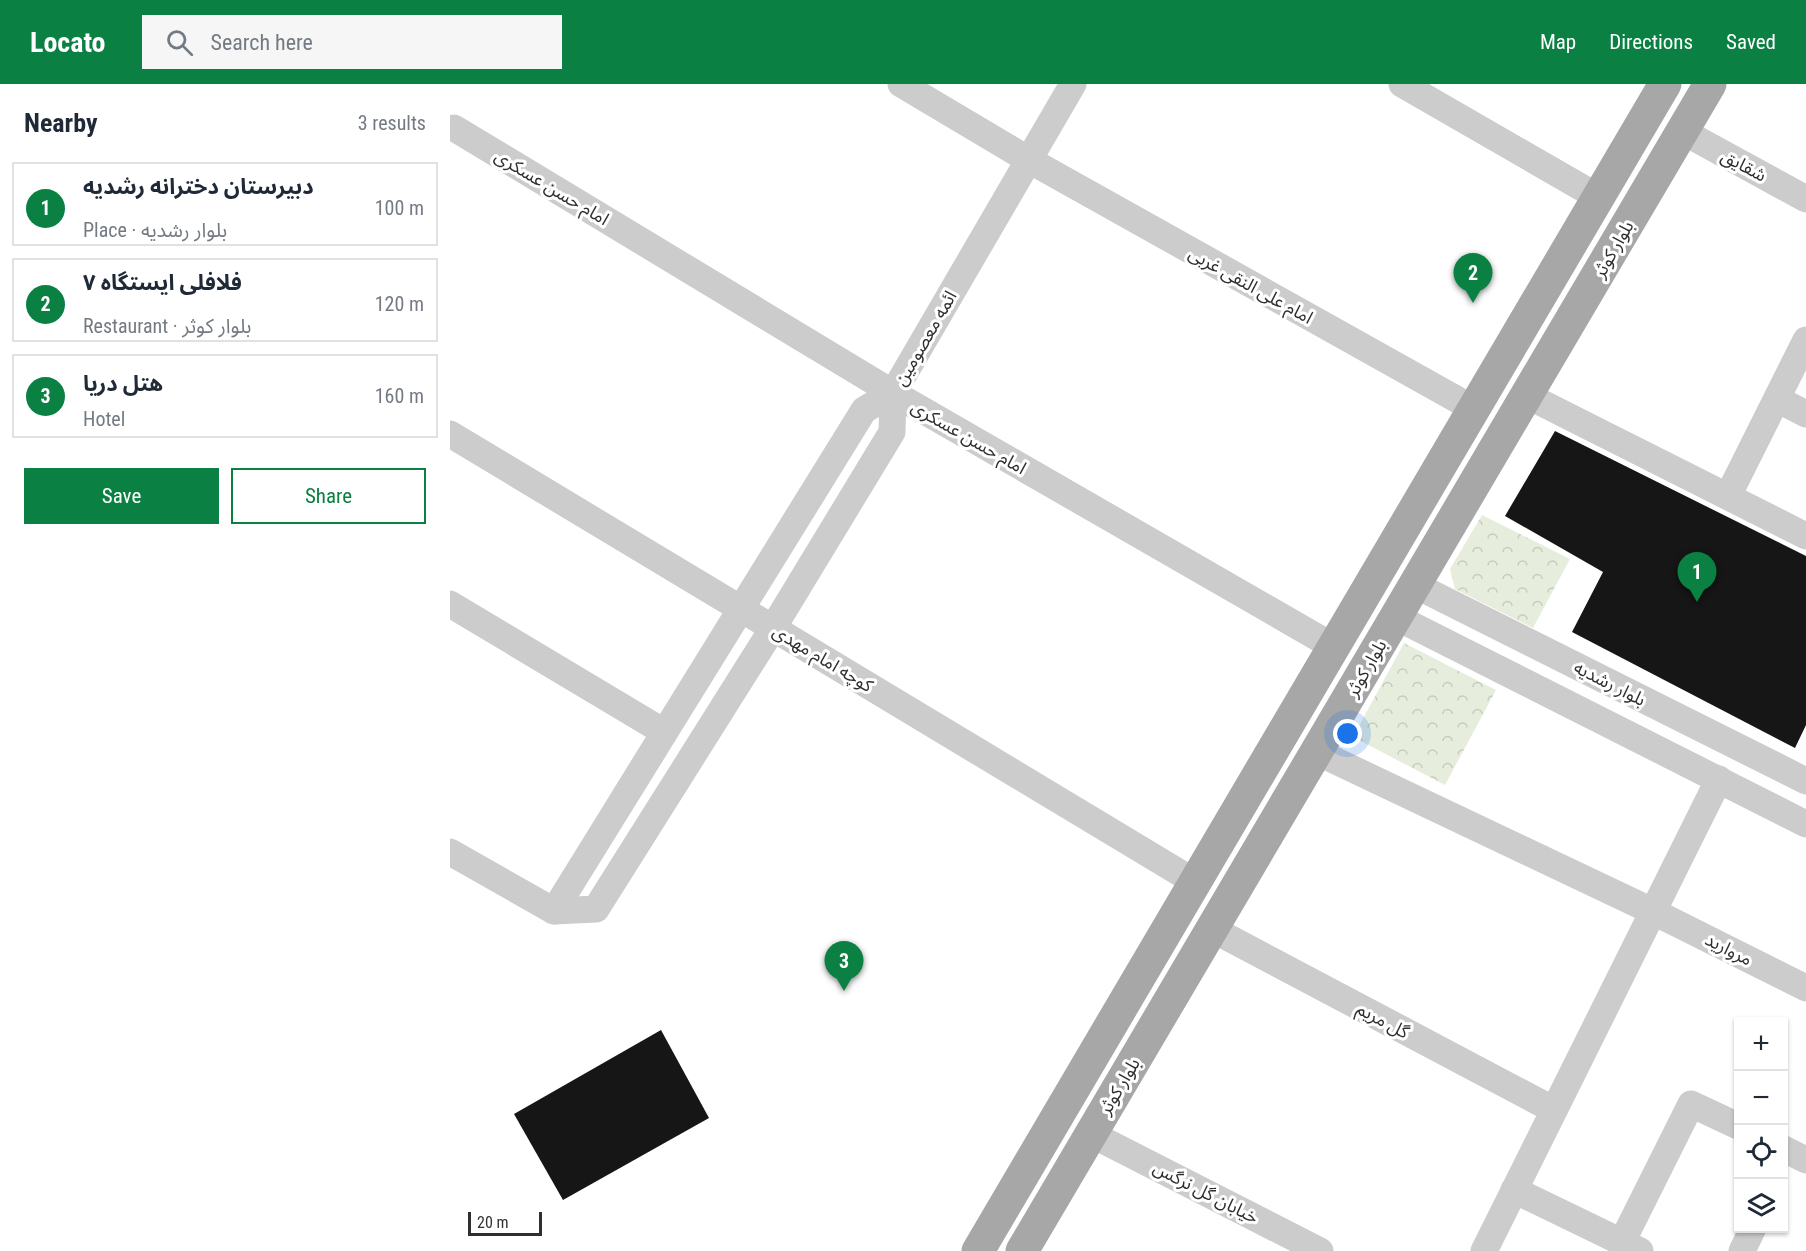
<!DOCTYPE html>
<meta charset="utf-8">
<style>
:root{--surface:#fff;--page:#f6f6f7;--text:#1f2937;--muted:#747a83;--line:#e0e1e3;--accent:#0b8043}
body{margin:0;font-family:"Roboto Condensed","Noto Sans Arabic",sans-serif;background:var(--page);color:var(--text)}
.controls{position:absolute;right:18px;bottom:18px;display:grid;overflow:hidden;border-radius:0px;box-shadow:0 2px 4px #0004}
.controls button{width:54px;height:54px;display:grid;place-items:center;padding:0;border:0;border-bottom:2px solid var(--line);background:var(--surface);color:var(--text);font:30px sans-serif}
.scale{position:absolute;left:18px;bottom:15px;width:74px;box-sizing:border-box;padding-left:6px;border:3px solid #2f2f2f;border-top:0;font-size:16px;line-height:21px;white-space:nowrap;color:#2f2f2f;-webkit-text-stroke:4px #fff;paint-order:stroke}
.you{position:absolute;left:898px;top:650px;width:21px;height:21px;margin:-15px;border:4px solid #fff;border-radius:50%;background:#1a73e8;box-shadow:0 0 0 9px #1a73e833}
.badge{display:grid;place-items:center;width:39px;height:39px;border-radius:50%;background:var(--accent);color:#fff;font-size:20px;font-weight:700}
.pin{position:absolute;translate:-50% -50px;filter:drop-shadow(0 2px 3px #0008)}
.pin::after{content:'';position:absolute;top:32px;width:21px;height:18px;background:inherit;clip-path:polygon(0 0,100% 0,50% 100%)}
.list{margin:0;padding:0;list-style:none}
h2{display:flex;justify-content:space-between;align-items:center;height:78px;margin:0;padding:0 24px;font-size:26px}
h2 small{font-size:20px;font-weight:400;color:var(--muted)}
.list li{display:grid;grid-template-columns:39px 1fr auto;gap:18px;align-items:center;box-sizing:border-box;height:84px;margin:0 12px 12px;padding:0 12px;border:2px solid var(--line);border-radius:0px}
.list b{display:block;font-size:22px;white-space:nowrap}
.list p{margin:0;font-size:20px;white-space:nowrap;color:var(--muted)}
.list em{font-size:20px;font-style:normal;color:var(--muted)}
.actions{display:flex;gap:12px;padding:18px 24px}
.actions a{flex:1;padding:14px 0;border:2px solid var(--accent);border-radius:0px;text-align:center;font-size:21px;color:var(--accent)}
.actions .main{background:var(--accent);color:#fff}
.icon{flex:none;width:33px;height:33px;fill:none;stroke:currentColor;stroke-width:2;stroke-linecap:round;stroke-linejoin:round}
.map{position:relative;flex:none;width:1356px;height:1167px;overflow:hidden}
header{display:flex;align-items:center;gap:36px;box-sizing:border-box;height:84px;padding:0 30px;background:var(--accent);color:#fff}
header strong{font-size:28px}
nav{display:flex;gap:33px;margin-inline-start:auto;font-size:21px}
.search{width:420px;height:54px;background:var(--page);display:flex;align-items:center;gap:15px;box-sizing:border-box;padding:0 21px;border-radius:0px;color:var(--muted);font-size:22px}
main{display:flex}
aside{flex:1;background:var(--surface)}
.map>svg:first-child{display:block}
</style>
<header>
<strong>Locato</strong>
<div class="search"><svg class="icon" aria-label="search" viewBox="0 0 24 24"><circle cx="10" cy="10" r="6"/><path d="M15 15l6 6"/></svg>Search here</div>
<nav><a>Map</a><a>Directions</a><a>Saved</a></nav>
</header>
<main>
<aside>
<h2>Nearby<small>3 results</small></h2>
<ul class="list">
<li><span class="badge">1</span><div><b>دبیرستان دخترانه رشدیه</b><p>Place · بلوار رشدیه</p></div><em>100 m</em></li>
<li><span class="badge">2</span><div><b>فلافلی ایستگاه ۷</b><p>Restaurant · بلوار کوثر</p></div><em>120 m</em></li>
<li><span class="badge">3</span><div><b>هتل دریا</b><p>Hotel</p></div><em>160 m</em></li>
</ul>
<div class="actions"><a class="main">Save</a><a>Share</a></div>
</aside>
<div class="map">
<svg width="1356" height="1167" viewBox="0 0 1356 1167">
<defs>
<pattern id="forest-crowns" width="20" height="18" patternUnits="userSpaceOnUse" patternTransform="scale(1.5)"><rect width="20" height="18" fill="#e7eddc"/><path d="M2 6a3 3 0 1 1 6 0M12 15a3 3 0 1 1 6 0" fill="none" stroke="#c6ccbd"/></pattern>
</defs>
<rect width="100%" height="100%" fill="#fff"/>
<g fill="url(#forest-crowns)">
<polygon points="1032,431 1120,475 1083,544 1005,505 1000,485"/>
<polygon points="954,559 1046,606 995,701 903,653"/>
</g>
<g fill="#161616">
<polygon points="1105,347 1356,472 1356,641 1345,664 1122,548 1153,488 1055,432"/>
<polygon points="211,946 259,1034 113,1116 64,1030"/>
</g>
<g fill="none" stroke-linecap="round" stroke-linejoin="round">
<g stroke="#ccc" stroke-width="27">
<polyline points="451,0 579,76 1024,325"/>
<polyline points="952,0 1148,113"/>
<polyline points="4,44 443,309 884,563"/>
<polyline points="1232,47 1356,115"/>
<polyline points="1076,311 1356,452"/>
<polyline points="1327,315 1356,330"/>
<polyline points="0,350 745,798"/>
<polyline points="1278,412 1356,256"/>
<polyline points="965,501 1356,697"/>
<polyline points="0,520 214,648"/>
<polyline points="946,533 1356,740"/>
<polyline points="867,668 1202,827 1356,904"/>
<polyline points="0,768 104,827 146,825 323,544 442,348 443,309"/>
<polyline points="104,827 414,326 443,309 623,0"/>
<polyline points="762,845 1104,1026"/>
<polyline points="641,1050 870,1167"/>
<polyline points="1334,1065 1356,1076"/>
<polyline points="1064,1106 1190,1167"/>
<polyline points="1172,1158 1241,1020 1288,1042"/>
<polyline points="1034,1167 1269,695"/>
<polyline points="1292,1167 1303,1144"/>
</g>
<g stroke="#a7a7a7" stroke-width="33">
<polyline points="528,1167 1215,0"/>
<polyline points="572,1167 1260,0"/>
</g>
</g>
<g text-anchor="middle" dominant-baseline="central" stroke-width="6" stroke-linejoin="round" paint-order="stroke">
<g font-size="18" fill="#2f2f2f" stroke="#fff">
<text transform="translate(1294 81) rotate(28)">شقایق</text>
<text transform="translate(102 103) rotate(31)">امام حسن عسکری</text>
<text transform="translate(1163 165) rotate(-60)">بلوار کوثر</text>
<text transform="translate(801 201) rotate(29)">امام علی النقی غربی</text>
<text transform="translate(475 254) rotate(-60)">ائمه معصومین</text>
<text transform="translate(519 353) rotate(30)">امام حسن عسکری</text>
<text transform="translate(373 574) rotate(31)">کوچه امام مهدی</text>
<text transform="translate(916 584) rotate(-60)">بلوار کوثر</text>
<text transform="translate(1160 599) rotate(27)">بلوار رشدیه</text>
<text transform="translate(1279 865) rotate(27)">مروارید</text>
<text transform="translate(933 936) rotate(28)">گل مریم</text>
<text transform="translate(669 1002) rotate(-59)">بلوار کوثر</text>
<text transform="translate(756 1108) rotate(27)">خیابان گل نرگس</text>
</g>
</g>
</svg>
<div class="controls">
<button>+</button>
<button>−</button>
<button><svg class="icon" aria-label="locate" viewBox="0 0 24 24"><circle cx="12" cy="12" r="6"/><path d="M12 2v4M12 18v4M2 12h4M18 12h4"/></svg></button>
<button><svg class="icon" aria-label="layers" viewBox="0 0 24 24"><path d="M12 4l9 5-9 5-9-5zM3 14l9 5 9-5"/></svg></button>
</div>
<div class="scale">20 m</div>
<div class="you"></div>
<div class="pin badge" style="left:1247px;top:518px">1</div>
<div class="pin badge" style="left:1023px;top:219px">2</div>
<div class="pin badge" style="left:394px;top:907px">3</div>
</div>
</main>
